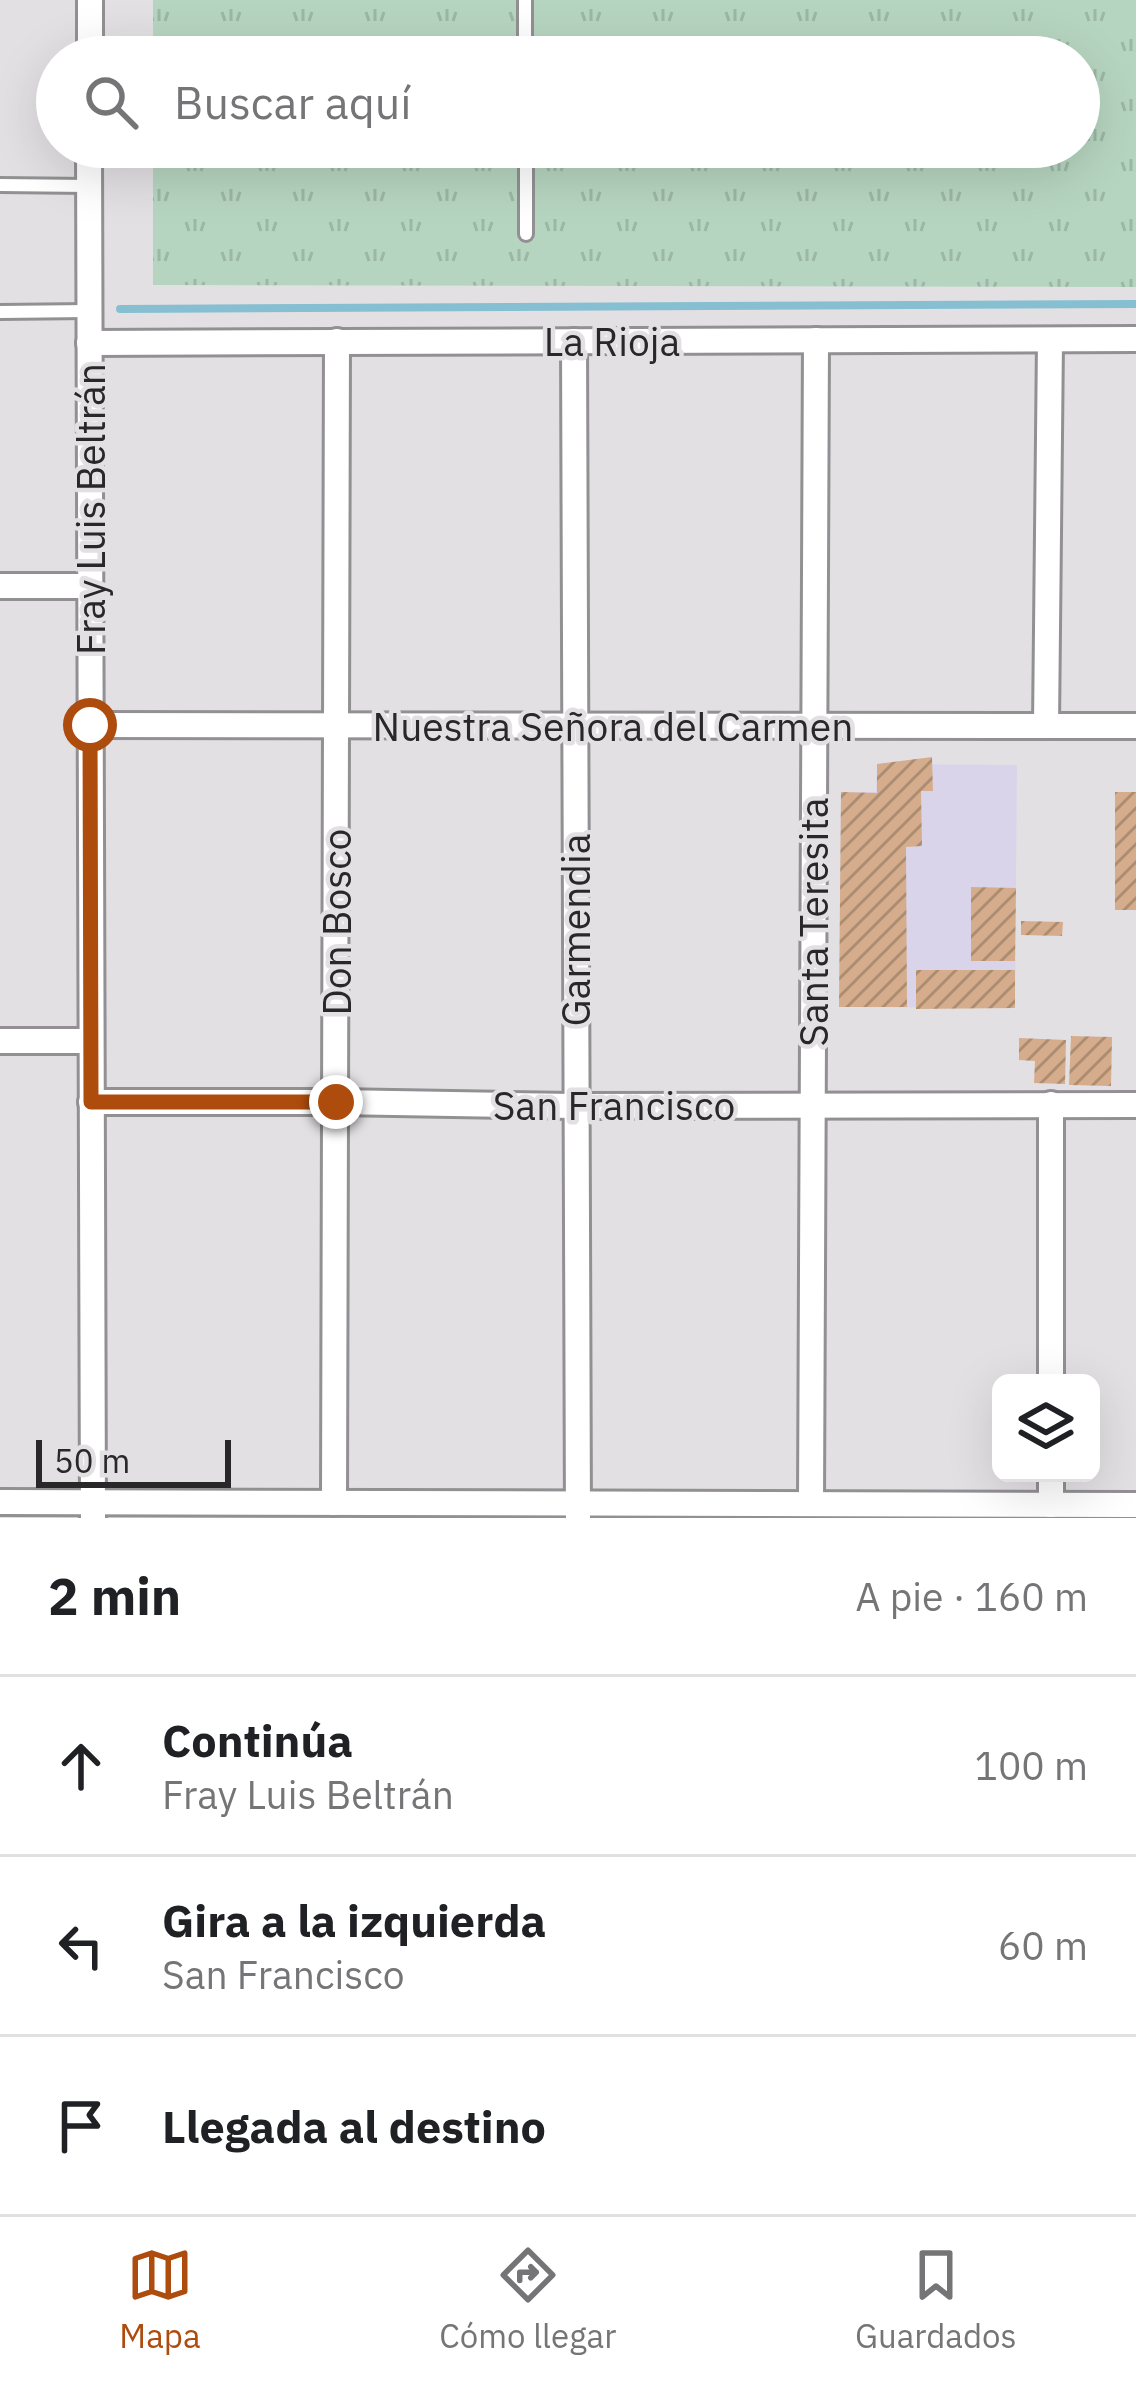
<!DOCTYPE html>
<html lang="es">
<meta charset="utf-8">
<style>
:root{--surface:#fff;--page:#f6f6f6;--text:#202124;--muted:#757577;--line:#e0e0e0;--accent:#ae4c0e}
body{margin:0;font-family:"IBM Plex Sans",sans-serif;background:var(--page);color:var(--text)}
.controls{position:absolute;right:36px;bottom:36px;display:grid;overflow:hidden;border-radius:18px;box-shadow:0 12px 48px #0002}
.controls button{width:108px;height:108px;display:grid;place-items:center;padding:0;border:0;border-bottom:3px solid var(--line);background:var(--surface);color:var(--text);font:60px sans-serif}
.scale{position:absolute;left:36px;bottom:30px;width:195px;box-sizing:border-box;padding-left:12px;border:6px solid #292829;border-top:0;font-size:33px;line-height:42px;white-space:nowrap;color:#292829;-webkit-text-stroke:9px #e3e0e4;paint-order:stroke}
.stop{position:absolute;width:36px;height:36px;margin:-27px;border:9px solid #ae4c0e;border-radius:50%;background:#fff}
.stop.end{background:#ae4c0e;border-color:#fff;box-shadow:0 3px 12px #0008}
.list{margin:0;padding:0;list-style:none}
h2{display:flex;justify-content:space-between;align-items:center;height:156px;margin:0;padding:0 48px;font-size:51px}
h2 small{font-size:39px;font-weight:400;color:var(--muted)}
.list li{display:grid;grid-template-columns:78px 1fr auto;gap:36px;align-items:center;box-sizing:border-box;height:180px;padding:0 48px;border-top:3px solid var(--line)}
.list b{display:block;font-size:45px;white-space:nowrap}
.list p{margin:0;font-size:39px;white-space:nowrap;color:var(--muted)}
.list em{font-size:39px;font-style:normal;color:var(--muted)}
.icon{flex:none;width:66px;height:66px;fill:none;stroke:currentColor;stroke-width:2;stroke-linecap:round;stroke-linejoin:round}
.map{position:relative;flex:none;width:1136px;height:1518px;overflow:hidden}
.search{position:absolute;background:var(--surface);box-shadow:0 12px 48px #0002;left:36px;right:36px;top:36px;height:132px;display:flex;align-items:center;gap:30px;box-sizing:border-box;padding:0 42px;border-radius:66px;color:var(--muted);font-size:45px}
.sheet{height:696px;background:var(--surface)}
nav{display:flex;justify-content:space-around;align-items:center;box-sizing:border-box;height:168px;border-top:3px solid var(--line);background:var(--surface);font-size:33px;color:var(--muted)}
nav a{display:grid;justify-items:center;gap:6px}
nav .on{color:var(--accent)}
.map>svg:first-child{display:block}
</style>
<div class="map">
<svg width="1136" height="1518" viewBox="0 0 1136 1518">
<defs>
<pattern id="grass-tufts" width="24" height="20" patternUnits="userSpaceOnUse" patternTransform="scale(3)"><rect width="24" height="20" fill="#b6d5c0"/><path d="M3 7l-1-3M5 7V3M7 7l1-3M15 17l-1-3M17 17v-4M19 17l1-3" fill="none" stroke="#9cb7a5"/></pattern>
<pattern id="building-hatch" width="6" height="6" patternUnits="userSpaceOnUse" patternTransform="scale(3)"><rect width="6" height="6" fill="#d5ad8c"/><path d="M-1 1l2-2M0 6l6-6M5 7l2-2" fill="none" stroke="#ad8d72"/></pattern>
</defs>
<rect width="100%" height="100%" fill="#e3e0e4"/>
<polygon fill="#d9d4ea" points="877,764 1017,765 1015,1008 839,1007 841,792 876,792"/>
<polygon fill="url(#grass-tufts)" points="153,0 1136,0 1136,287 153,285 153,147 1079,147 1079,57 153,57"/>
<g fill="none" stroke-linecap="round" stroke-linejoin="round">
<polyline stroke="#85bfd1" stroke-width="8" points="120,309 1136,304"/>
</g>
<g fill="url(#building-hatch)">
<polygon points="932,757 933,791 921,791 922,846 906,847 907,1007 839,1007 841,792 877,793 877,764"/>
<rect x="1115" y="792" width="21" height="118"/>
<polygon points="971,887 1016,888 1015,961 971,961"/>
<polygon points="1021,921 1063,922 1062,936 1021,935"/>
<polygon points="916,970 1015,970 1015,1008 916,1009"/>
<polygon points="1071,1036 1112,1037 1111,1086 1069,1085"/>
<polygon points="1019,1038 1066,1040 1065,1084 1034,1083 1035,1061 1019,1060"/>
</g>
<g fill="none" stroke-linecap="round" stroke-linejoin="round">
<defs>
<g id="service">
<polyline points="525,0 525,57"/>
<polyline points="526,147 526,234"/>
<polyline points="0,185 88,186"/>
<polyline points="0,312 89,311"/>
</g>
<g id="minor">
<polyline points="90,57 90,0"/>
<polyline points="89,147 93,1518"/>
<polyline points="574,341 578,1518"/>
<polyline points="89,343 1136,339"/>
<polyline points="0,586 90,586"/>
<polyline points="90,725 1136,726"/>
<polyline points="1046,726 1050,340"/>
<polyline points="0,1041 91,1041"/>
<polyline points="91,1102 336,1102 574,1106 1136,1105"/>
<polyline points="1051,1383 1051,1104"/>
<polyline points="0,1502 1136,1505"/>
<polyline points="334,1503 337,341"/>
<polyline points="811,1503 816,340"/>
<polyline points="1051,1505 1051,1473"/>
</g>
</defs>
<use href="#service" stroke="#929093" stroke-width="18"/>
<use href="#minor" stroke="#929093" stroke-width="30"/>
<use href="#service" stroke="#fff" stroke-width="12"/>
<use href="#minor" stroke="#fff" stroke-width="24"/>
</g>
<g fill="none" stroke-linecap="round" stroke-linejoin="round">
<polyline stroke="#ae4c0e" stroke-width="15" points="90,725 91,1102 336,1102"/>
</g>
<g text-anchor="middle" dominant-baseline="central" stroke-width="9" stroke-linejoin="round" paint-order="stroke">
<g font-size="39" fill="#292829" stroke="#e3e0e4">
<text x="612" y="341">La Rioja</text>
<text transform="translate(90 509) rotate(-90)">Fray Luis Beltrán</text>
<text x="613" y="726">Nuestra Señora del Carmen</text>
<text transform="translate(336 922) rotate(-90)">Don Bosco</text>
<text transform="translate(813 922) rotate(-90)">Santa Teresita</text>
<text transform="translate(575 930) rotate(-90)">Garmendia</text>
<text x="614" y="1105">San Francisco</text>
</g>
</g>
</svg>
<div class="controls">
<button><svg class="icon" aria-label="layers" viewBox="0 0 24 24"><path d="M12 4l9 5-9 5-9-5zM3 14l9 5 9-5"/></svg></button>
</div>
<div class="scale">50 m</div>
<div class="stop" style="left:90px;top:725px"></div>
<div class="stop end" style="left:336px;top:1102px"></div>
<div class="search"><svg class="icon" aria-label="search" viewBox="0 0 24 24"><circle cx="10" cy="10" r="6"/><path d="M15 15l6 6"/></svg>Buscar aquí</div>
</div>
<section class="sheet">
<h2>2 min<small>A pie · 160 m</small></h2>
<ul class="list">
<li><svg class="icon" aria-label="ahead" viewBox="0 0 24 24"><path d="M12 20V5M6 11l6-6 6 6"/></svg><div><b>Continúa</b><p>Fray Luis Beltrán</p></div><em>100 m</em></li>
<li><svg class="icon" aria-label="left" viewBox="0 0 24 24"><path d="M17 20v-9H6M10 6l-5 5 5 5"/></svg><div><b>Gira a la izquierda</b><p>San Francisco</p></div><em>60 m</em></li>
<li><svg class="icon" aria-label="arrive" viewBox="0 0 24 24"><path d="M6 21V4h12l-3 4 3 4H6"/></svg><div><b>Llegada al destino</b></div></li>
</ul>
</section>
<nav>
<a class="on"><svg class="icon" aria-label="map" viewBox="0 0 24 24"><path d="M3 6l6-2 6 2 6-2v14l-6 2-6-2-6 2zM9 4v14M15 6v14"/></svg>Mapa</a>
<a><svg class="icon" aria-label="directions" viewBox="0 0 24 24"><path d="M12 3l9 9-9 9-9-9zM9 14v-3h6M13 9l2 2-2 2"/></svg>Cómo llegar</a>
<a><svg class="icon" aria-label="saved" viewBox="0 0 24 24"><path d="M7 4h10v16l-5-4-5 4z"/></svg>Guardados</a>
</nav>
